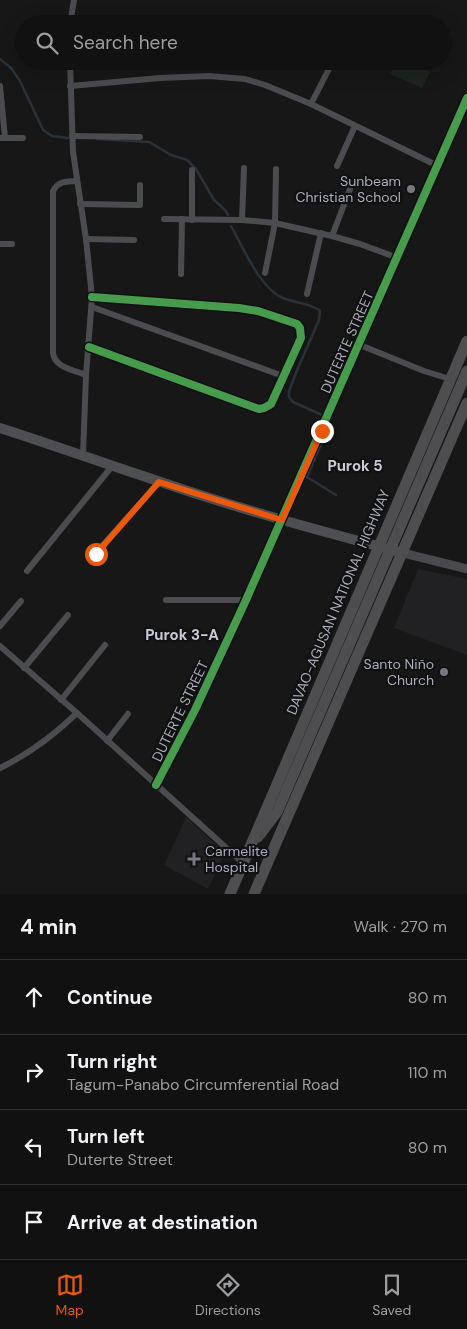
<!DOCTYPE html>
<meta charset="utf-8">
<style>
:root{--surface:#111;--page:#1e1f1f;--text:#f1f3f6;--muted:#9c9d9f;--line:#303131;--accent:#ea580c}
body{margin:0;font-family:"DM Sans",sans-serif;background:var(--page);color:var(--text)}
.stop{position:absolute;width:15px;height:15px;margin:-11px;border:4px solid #ea580c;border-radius:50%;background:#fff}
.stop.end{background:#ea580c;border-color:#fff;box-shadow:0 1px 5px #0008}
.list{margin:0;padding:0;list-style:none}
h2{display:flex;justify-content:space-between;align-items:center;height:65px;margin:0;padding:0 20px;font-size:21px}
h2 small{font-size:16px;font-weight:400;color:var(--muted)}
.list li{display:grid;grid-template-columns:32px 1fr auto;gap:15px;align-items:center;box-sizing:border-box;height:75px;padding:0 20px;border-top:1px solid var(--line)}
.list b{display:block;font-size:19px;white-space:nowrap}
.list p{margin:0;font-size:16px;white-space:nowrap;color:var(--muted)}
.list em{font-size:16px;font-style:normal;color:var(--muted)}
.icon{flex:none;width:28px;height:28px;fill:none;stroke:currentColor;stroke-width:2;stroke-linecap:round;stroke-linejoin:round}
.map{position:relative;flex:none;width:467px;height:894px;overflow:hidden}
.search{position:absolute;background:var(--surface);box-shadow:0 5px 20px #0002;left:15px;right:15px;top:15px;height:55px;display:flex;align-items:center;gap:12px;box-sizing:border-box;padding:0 18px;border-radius:28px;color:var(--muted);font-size:19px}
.sheet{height:365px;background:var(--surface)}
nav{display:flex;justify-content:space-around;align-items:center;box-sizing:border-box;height:70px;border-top:1px solid var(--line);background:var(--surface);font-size:14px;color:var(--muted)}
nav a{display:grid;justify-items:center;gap:2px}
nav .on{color:var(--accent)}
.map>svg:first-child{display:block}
</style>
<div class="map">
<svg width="467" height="894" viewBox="0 0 467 894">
<rect width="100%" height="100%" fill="#171717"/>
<g fill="#212123">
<polygon points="418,569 467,579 467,655 394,628"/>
<polygon points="186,817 225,853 208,889 164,865"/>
</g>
<polygon fill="#1d241e" points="396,61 406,61 430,72 422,88 390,74"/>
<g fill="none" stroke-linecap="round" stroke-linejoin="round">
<g stroke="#2a3239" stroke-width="2.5">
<polyline points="0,59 11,68 20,81 43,130 52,136 68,138"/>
<polyline points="97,139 149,142 171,155 187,160 196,169 214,200 225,210 228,215"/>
<path d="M 231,226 C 243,247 260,289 283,298 C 294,303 312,303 320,311 L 319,320 L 298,368 L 289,391 L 289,397 L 293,402 L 322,415"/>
<polyline points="328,428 307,477 336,495"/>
</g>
<g stroke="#4b4c50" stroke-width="6">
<polyline points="70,24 74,0"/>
<polyline points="70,61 73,152 86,239 92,297 86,375 83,455"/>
<polyline points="0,86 5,138"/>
<polyline points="70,86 160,78 209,76 245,79 265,85 311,104 438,166"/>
<polyline points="311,104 333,61"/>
<polyline points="72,136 140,137"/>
<polyline points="0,138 23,138"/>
<polyline points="337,166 355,126"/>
<path d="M 76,181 C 66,182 58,181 53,191 L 53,353 C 55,368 74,370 86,375"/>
<polyline points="80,204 140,205 140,185"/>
<polyline points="164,219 242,220 275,223 332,236 360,244 398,258"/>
<polyline points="192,220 192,170"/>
<polyline points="242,220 244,168"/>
<polyline points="332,236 350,189"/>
<polyline points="86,239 134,240"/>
<polyline points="0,244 12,244"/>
<polyline points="265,273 275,223 276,169"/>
<polyline points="181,274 182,219"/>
<polyline points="307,294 321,233"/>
<polyline points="92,307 283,376"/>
<polyline points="360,345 424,371 450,379"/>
<polyline points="89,347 259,409 264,408 271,404 301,338 300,328 297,324 258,311 239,308 92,297"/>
<polyline points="96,553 159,482"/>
<polyline points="27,571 113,465"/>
<polyline points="166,600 246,600"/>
<polyline points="0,626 21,601"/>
<polyline points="0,646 77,713 243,863"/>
<polyline points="24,668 68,615"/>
<polyline points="61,700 105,645"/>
<polyline points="107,741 128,714"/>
<path d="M 0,768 C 29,754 54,735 77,713"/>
<polyline points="156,785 195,710 246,600 467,98"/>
</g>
<polyline stroke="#4a4a4e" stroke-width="9" points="403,553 467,569"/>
<path stroke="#4d4f52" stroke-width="10" d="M 0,428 C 53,445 106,464 158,481 C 239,509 321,531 403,553"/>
<g stroke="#4e4e51" stroke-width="11">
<polyline points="436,443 467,371"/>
<polyline points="258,837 277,812 347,650"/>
<polyline points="230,894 467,341"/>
<polyline points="254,894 467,403"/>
</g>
<polyline stroke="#4e4e51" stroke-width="11" points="347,650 436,443"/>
<defs>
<g id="cycleway">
<polyline points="89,347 259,409 264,408 271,404 301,338 300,328 297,324 258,311 239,308 92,297"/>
<polyline points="156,785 195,710 246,600 467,98"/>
</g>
</defs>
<use href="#cycleway" stroke="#111113" stroke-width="11"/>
<use href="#cycleway" stroke="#469c4c" stroke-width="8"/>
</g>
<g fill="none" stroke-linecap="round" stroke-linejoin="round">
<polyline stroke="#ea580c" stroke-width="6" points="96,554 159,482 282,520 322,431"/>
</g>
<g fill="#757880" stroke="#111113" stroke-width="2">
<circle cx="411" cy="189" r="5"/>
<circle cx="444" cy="672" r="5"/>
<path d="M191.5 851.5h5v5h5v5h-5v5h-5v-5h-5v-5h5z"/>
</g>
<g text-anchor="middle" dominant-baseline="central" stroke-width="4.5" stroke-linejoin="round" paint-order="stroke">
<g font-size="14" fill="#a8adb8" stroke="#111113" text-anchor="end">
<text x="401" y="181">Sunbeam<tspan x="401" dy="16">Christian School</tspan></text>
<text x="434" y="664">Santo Niño<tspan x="434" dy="16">Church</tspan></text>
<text x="205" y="851" text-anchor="start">Carmelite<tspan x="205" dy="16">Hospital</tspan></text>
</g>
<g font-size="14" fill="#a8adb8" stroke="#111113">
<text transform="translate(347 342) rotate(-66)">DUTERTE STREET</text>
<text transform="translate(338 602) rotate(-67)">DAVAO-AGUSAN NATIONAL HIGHWAY</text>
<text transform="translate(180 711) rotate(-64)">DUTERTE STREET</text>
</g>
<g font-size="15" font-weight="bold" fill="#c9ccd4" stroke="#111113">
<text x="355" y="466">Purok 5</text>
<text x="182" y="635">Purok 3-A</text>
</g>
</g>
</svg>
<div class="stop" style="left:96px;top:554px"></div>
<div class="stop end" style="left:322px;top:431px"></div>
<div class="search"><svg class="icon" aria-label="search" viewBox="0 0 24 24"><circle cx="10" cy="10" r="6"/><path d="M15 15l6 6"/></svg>Search here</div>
</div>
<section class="sheet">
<h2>4 min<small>Walk · 270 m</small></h2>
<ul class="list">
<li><svg class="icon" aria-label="ahead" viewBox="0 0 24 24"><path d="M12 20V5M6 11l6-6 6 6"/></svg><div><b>Continue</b></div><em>80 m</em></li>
<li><svg class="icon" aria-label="right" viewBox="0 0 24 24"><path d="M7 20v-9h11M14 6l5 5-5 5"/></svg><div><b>Turn right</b><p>Tagum-Panabo Circumferential Road</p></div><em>110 m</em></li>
<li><svg class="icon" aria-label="left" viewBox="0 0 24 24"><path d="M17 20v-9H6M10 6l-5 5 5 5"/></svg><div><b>Turn left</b><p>Duterte Street</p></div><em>80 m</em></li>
<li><svg class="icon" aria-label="arrive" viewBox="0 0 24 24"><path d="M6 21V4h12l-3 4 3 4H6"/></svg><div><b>Arrive at destination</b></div></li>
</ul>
</section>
<nav>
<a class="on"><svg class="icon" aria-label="map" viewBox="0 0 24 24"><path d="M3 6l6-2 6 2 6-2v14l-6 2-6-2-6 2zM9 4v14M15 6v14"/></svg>Map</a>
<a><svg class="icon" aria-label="directions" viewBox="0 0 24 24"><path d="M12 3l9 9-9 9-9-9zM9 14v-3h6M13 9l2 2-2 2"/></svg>Directions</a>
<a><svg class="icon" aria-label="saved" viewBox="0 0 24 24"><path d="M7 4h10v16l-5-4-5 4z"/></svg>Saved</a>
</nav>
